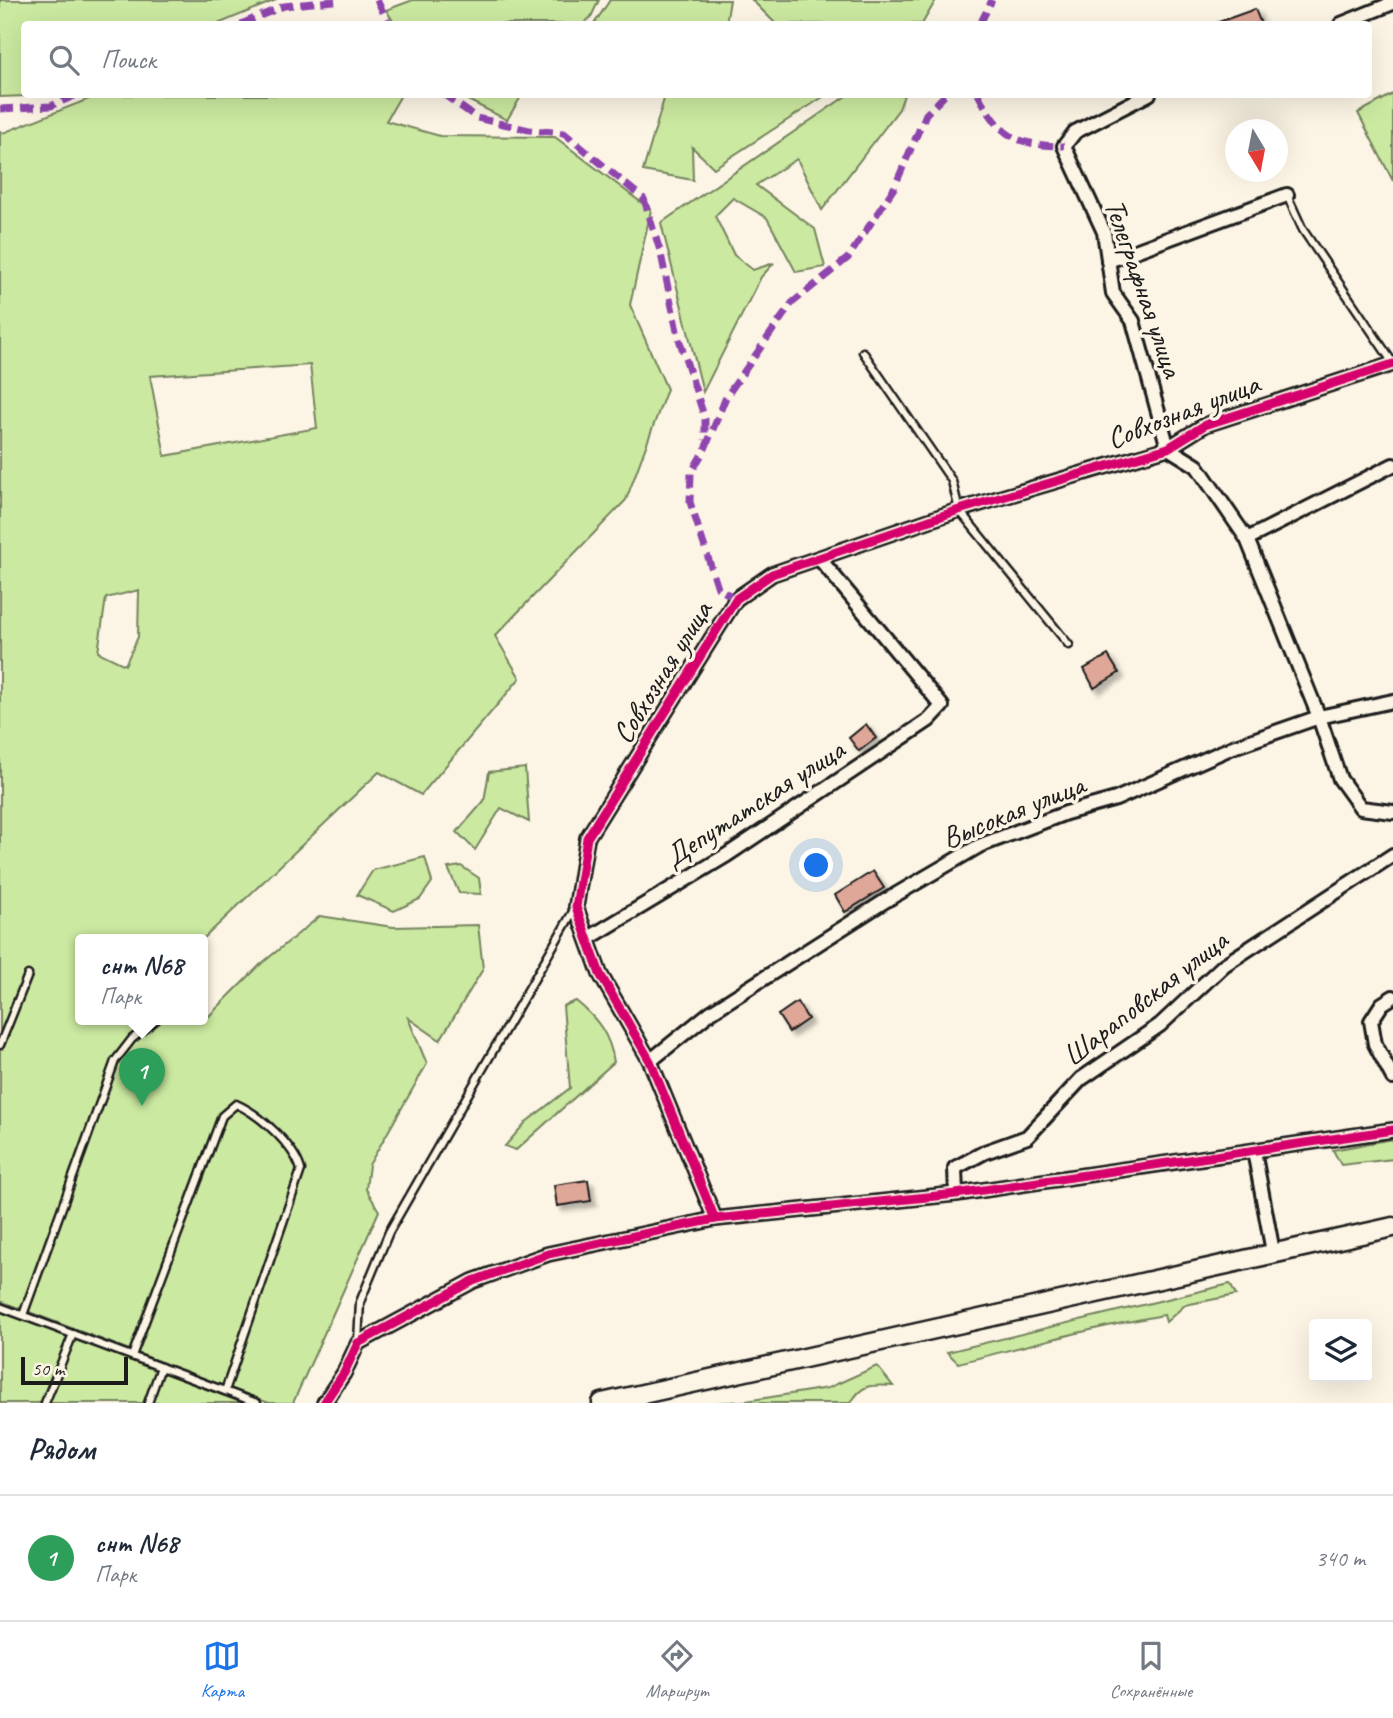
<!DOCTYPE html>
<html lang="ru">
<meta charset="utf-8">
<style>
:root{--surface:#fff;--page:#f2f2f3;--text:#1f2937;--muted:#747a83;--line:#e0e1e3;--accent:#1a73e8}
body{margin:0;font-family:Caveat,sans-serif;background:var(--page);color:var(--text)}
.controls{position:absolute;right:21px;bottom:21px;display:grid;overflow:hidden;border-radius:7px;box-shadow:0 7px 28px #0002}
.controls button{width:63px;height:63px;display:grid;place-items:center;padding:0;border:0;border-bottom:2px solid var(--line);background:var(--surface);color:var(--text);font:35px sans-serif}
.compass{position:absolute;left:1225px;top:119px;width:63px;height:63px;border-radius:50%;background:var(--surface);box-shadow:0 7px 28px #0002;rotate:170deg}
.scale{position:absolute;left:21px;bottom:18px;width:107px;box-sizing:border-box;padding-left:7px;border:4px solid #1c1c1c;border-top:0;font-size:19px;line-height:24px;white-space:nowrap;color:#1c1c1c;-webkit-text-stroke:5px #fcf5e5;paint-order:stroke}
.you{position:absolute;left:817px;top:866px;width:24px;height:24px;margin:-18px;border:5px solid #fff;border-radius:50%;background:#1a73e8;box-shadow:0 0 0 10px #1a73e833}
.badge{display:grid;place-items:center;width:46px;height:46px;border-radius:50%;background:var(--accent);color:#fff;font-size:23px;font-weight:700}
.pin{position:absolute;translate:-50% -58px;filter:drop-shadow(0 2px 4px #0008)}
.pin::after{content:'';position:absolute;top:37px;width:24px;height:21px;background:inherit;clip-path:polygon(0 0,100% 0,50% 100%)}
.popup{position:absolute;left:75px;top:934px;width:133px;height:91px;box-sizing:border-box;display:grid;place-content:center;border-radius:7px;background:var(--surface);filter:drop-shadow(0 2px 5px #0005);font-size:23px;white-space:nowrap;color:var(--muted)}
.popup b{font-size:26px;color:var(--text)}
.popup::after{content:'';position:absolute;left:50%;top:100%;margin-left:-14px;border:14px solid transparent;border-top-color:var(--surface)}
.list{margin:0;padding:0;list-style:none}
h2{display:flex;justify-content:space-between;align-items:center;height:91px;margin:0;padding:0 28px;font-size:30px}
h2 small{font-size:23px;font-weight:400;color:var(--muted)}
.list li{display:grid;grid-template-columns:46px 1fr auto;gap:21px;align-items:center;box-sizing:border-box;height:126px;padding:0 28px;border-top:2px solid var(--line)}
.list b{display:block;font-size:26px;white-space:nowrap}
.list p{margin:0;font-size:23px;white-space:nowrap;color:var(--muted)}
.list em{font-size:23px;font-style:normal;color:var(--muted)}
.icon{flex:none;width:38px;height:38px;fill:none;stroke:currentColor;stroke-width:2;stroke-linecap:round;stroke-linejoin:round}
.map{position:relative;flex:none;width:1393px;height:1403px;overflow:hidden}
.search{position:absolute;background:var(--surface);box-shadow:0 7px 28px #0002;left:21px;right:21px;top:21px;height:77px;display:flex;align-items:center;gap:18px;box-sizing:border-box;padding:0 24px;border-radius:7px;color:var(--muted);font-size:26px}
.sheet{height:217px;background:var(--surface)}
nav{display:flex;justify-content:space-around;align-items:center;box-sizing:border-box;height:98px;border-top:2px solid var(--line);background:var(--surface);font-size:19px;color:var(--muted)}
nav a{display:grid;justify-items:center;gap:4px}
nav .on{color:var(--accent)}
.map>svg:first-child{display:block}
</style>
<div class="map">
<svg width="1393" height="1403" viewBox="0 0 1393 1403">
<defs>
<filter id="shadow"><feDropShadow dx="5" dy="5" stdDeviation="2" flood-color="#0004"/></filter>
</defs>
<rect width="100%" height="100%" fill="#fcf5e5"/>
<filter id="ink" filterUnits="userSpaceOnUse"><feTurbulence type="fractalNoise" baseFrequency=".0143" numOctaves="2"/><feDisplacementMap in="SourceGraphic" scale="14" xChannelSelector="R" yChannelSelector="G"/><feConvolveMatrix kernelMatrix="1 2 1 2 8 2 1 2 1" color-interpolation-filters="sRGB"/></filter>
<g filter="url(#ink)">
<g fill="#cbe9a0" stroke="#74825e" stroke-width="2" fill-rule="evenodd">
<polygon points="0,0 276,0 218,24 24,24 24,94 51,95 0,97"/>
<polygon points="413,0 599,0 591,17 583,24 395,24 386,10"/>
<polygon points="610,0 730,0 726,24 594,24"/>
<polygon points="752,0 936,0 922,24 776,24"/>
<polygon points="849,94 904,95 899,109 822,210 797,159 756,185 815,229 825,267 796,272 767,218 733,198 715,216 734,255 753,270 774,263 761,277 703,392 661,223"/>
<polygon points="1393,94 1393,181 1358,113"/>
<path d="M 99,95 L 401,95 L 386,121 L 440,136 L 555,137 L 651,210 L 630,305 L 667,389 L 626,500 L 495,636 L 520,678 L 421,795 L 379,772 L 202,940 L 81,940 L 81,1020 L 196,1020 L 202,1023 L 261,964 L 320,916 L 393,927 L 478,925 L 483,969 L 440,1040 L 408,1018 L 427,1064 L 369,1165 L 366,1189 L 379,1211 L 293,1403 L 269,1403 L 0,1301 L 0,131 L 3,133 ZM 310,365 L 317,428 L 165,456 L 150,376 ZM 139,590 L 138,637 L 125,665 L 98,652 L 106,598 Z"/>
<polygon points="458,95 522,95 507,120"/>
<polygon points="671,95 671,94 826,95 714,168 692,147 693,180 643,171 664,99"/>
<polygon points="525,768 529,822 501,808 475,850 457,832 484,801 489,772"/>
<polygon points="425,857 432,882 420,899 394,911 357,895 373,870"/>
<polygon points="461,866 479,878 481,894 459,893 448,868"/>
<path d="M 576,1001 C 597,1018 610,1035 614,1062 L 516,1150 L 505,1146 L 526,1122 L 570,1088 L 563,1006 Z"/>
<polygon points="1393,1139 1393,1159 1341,1165 1333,1150"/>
<path d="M 1230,1284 L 1236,1295 L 1185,1305 L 1166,1322 L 1164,1315 C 1094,1327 1026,1346 958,1363 L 947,1352 Z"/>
<polygon points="0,1311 243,1403 0,1403"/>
<path d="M 877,1366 L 893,1386 C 872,1385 862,1383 851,1403 L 713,1403 L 746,1401 L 828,1388 Z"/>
</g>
<g fill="#dfa798" stroke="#1c1c1c" stroke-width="2" filter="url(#shadow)">
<polygon points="1255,9 1261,24 1217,24 1216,23"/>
<polygon points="1108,655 1119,673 1094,688 1084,669"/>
<polygon points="866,724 876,738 859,751 849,738"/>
<polygon points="873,871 884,888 845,912 835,895"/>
<polygon points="797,1002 808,1019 789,1032 778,1015"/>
<polygon points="588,1180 591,1201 557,1206 554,1185"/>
</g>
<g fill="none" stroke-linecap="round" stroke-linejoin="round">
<defs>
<g id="lane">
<polyline points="1287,195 1303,230 1393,363"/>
<polyline points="863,352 952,481 959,510 1069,645"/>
<polyline points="0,1045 28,975"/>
<polyline points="0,1307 257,1403"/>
<polyline points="23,1315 115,1061 132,1039 156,1020"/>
<polyline points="358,1342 360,1302 389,1232 575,908"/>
<path d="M 132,1356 L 222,1116 L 236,1104 C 259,1114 294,1145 301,1170 L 225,1391"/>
<polyline points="45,1403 73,1334"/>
<polyline points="148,1403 161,1367"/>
</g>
<g id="street">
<polyline points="1341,24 1393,3"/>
<polyline points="1149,94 1075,132 1064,146 1104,232 1113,293 1133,321 1168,448 1197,466 1247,539 1319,717 1340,779 1361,808 1393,812"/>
<polyline points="1108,261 1287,195"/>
<polyline points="1247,539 1393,465"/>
<polyline points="589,938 727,855 929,720 942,706 819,558"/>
<polyline points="1393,997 1382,1004 1371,1021 1375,1044 1393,1078"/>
<polyline points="650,1061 711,1012 885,901 979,846 1066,813 1116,799 1233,747 1319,717 1393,701"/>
<polyline points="1254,1151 1273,1252"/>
<polyline points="956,1194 955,1168 985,1152 1027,1137 1081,1079 1160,1025 1224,965 1393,855"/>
<polyline points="715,1219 650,1061 600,974 576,907 587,838 736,599 772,574 959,510 1168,448 1205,425 1393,364"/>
<polyline points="324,1403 344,1373 358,1343 473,1281 548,1254 715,1219 956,1194 1393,1130"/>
</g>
<polyline id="secondary" points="602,1403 1393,1227"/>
</defs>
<use href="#lane" stroke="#1c1c1c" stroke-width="11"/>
<use href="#street" stroke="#1c1c1c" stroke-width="18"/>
<use href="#secondary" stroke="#1c1c1c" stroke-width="23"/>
<use href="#lane" stroke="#fcf5e5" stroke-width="6"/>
<use href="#street" stroke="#fcf5e5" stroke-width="12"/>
<use href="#secondary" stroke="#fcf5e5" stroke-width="18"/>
<g stroke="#8e44ad" stroke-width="7" stroke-dasharray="14 7" stroke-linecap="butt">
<polyline points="377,0 389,24"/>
<polyline points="241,24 284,6 342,0"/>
<polyline points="980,24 992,0"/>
<polyline points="443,94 477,118 529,130 564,133 644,199 661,254 678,336 705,419 705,440"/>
<path d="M 978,94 C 1001,138 1016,145 1064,146"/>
<polyline points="0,109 51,106 79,94"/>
<polyline points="736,599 718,588 690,502 691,473 705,449 726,397 792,303 848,258 894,188 926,114 946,94"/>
</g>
<defs>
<g id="cycleway">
<polyline points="715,1219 650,1061 600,974 576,907 587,838 736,599 772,574 959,510 1168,448 1205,425 1393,364"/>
<polyline points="324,1403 344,1373 358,1343 473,1281 548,1254 715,1219 956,1194 1393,1130"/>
</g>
</defs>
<use href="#cycleway" stroke="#fcf5e5" stroke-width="13"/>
<use href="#cycleway" stroke="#d6006c" stroke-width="9"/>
</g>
</g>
<g text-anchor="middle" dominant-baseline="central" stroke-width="7" stroke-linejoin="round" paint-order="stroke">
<g font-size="30" fill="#1c1c1c" stroke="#fcf5e5">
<text transform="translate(1144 288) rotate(71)">Телеграфная улица</text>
<text transform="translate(1183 411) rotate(-21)">Совхозная улица</text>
<text transform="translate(662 672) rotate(-58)">Совхозная улица</text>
<text transform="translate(754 803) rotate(-33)">Депутатская улица</text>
<text transform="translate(1013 811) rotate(-22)">Высокая улица</text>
<text transform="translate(1145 998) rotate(-38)">Шараповская улица</text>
</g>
</g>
</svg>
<div class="controls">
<button><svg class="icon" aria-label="layers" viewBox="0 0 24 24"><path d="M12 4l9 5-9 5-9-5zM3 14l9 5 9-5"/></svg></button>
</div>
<svg class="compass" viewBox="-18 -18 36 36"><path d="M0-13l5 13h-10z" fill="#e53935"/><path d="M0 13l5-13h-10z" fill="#747a83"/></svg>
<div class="scale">50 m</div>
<div class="you"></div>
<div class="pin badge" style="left:142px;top:1106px;background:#2e9e5b">1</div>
<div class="popup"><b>снт N68</b>Парк</div>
<div class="search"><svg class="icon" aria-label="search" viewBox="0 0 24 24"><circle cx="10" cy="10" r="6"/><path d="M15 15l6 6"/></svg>Поиск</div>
</div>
<section class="sheet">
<h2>Рядом<small></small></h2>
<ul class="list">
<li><span class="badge" style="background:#2e9e5b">1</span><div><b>снт N68</b><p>Парк</p></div><em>340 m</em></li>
</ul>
</section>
<nav>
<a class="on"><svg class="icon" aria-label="map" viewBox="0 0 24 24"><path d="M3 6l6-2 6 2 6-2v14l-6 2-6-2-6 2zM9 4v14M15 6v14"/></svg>Карта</a>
<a><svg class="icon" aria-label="directions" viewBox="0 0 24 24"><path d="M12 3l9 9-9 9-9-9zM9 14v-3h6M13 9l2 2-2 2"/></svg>Маршрут</a>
<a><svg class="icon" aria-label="saved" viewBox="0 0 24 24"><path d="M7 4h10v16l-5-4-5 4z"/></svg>Сохранённые</a>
</nav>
